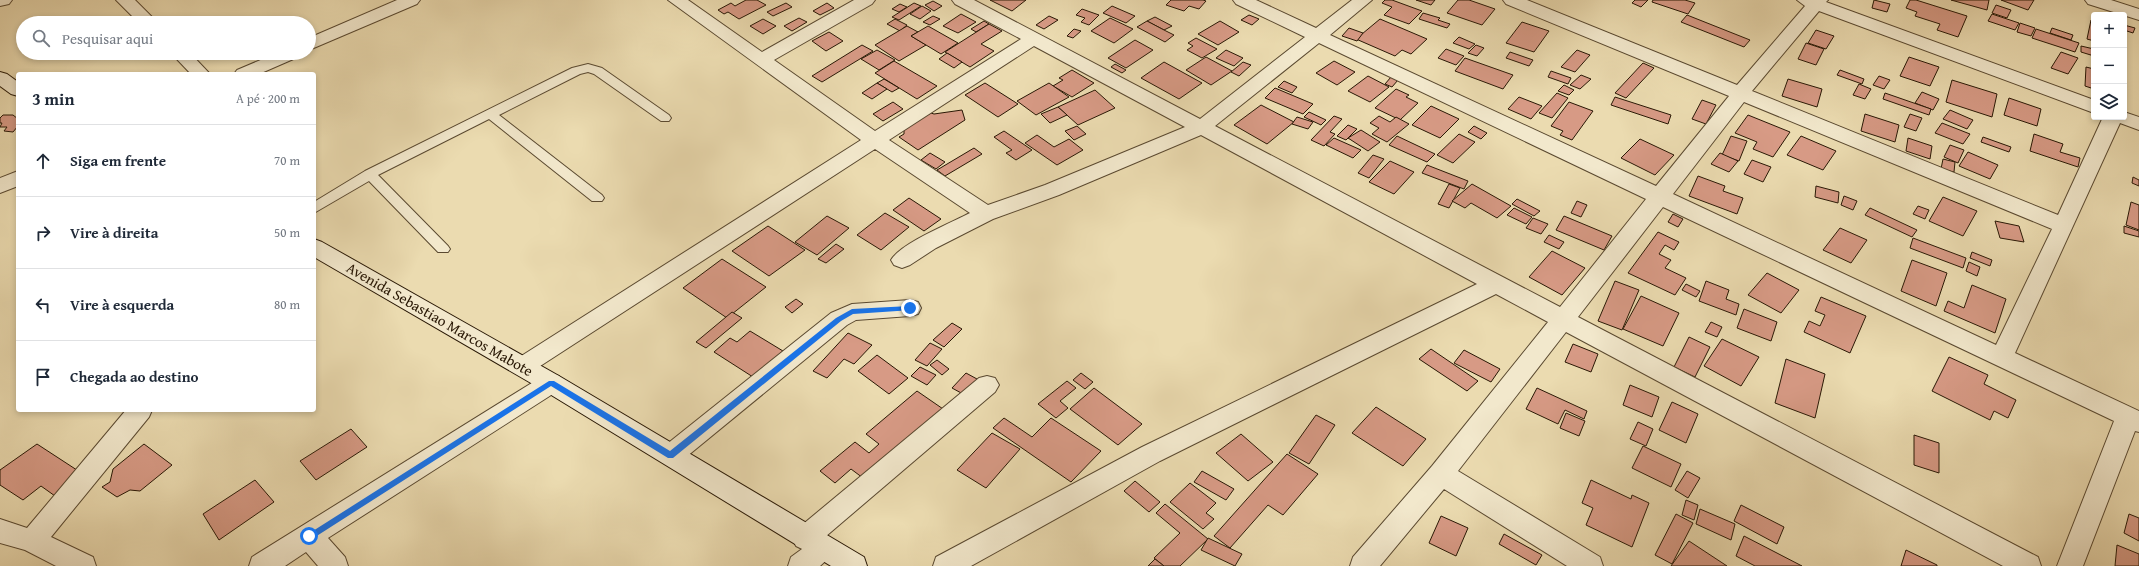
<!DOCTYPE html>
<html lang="pt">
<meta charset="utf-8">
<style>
:root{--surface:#fff;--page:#f2f2f3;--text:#1f2937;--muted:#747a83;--line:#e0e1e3}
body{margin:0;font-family:"Gentium Book Plus",serif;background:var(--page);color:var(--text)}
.controls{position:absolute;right:12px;top:12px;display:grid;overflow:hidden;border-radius:4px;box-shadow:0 2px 6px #0003}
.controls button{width:36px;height:36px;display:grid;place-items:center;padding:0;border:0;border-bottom:1px solid var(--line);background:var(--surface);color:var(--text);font:20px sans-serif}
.stop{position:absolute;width:12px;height:12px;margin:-9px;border:3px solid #1a73e8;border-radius:50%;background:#fff}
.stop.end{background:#1a73e8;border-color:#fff;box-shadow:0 1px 4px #0008}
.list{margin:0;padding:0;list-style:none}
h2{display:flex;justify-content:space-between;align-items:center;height:52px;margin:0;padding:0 16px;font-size:17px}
h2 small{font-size:13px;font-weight:400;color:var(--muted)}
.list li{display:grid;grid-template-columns:26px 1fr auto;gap:12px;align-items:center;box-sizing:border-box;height:72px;padding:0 16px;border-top:1px solid var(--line)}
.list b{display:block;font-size:15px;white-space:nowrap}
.list em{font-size:13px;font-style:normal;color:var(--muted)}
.icon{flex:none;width:22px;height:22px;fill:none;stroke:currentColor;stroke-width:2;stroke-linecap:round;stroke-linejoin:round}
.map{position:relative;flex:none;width:2139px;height:566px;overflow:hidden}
.search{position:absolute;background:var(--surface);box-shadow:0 2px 6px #0003;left:16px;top:16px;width:300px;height:44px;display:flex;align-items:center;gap:10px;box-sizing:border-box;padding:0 14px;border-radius:22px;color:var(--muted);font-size:15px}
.panel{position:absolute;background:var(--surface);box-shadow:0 2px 6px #0003;left:16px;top:72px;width:300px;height:340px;border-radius:4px}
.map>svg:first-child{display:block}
</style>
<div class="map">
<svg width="2139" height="566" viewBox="0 0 2139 566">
<rect width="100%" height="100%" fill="#ebdbb0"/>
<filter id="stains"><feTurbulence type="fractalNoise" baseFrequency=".005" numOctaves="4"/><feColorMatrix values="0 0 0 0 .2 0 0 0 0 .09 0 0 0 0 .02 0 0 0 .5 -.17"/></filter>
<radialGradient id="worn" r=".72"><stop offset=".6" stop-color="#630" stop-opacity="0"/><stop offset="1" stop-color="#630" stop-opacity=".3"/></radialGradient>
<g fill="#d79a85" stroke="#291805">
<polygon points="746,0 757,0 766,5 739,19 728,12 724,14 718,10 731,3 735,6"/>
<polygon points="990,0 1026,0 1012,11"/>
<polygon points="1171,0 1203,0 1206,1 1199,9 1189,6 1184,11 1166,5"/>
<polygon points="1385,0 1392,0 1422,11 1409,24 1384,15 1392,7 1382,3"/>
<polygon points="1416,0 1435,0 1431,5"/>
<polygon points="1458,0 1469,0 1495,9 1482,25 1447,13"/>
<polygon points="1635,0 1648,0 1641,7 1632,3"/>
<polygon points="1653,0 1685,0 1695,3 1688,14 1652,2"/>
<polygon points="1874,0 1890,4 1887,12 1872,8"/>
<polygon points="1910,0 1916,0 1967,16 1958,37 1937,30 1940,24 1915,16 1917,12 1906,8"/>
<polygon points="1951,0 1989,0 1987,10"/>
<polygon points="2001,0 2034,0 2028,10"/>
<polygon points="933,1 942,6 934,11 925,5"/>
<polygon points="786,3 792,7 773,16 767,12"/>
<polygon points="827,3 834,8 820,15 813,11"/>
<polygon points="914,3 921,6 899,20 892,17"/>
<polygon points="900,4 907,7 899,12 892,9"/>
<polygon points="1996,5 2011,10 2007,18 1992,13"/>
<polygon points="922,6 931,11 920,19 910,14"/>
<polygon points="1112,6 1135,16 1126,23 1103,13"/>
<polygon points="1082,9 1099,15 1089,25 1081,22 1085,18 1076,15"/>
<polygon points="1423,13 1440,18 1438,20 1450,24 1447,28 1419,19"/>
<polygon points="961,14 976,22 958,33 943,26"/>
<polygon points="1992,14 2019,23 2015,30 1988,21"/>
<polygon points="1249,15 1259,19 1252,25 1241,20"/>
<polygon points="1687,15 1750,40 1744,47 1681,22"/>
<polygon points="933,16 940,19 930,25 923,22"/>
<polygon points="1049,16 1058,20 1044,29 1036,25"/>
<polygon points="1155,17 1172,26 1164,30 1147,21"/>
<polygon points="799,18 807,22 792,31 784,26"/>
<polygon points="1110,18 1133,29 1114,43 1091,31"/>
<polygon points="763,19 776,26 763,34 750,26"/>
<polygon points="895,19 907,25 900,31 887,24"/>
<polygon points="1380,19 1427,39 1411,54 1402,50 1395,56 1356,39"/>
<polygon points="2091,20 2094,21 2094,41 2087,39"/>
<polygon points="984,21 989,24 976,32 971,29"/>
<polygon points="1147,21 1164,30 1174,35 1165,42 1137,27"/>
<polygon points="1220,21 1239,32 1218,45 1198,34"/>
<polygon points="1522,22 1549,31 1534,52 1506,43"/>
<polygon points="2020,23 2035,28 2031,36 2017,32"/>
<polygon points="989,24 1002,31 981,44 994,51 970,67 945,52"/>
<polygon points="2124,25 2135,28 2133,33 2124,30"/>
<polygon points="907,26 918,32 911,36 926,45 899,61 875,45"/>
<polygon points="928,26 958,43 941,54 911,36"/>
<polygon points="1349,28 1363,33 1357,41 1342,36"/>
<polygon points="2052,28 2073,35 2071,40 2050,33"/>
<polygon points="1074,29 1081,31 1073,38 1067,36"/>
<polygon points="2036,29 2079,43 2075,52 2032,38"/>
<polygon points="1816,30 1834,36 1826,49 1808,43"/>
<polygon points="829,32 843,41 826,51 812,41"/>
<polygon points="1459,37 1475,44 1469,49 1453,43"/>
<polygon points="1196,38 1217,49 1202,58 1187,50 1193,46 1188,43"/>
<polygon points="1135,40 1153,50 1126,68 1108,58"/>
<polygon points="1806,43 1824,49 1816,65 1798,59"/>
<polygon points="862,45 873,51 822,82 812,76"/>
<polygon points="1476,45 1484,48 1477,56 1468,53"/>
<polygon points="2081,46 2094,49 2094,56 2081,52"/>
<polygon points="1446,49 1464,56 1456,65 1438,58"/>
<polygon points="877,50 895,60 879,70 861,59"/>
<polygon points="1226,50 1243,58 1234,66 1216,58"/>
<polygon points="1577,50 1590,55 1575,72 1561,67"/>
<polygon points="1510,52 1533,60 1529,66 1506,58"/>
<polygon points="2061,52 2078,58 2068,74 2051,68"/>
<polygon points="947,53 962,62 954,68 939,59"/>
<polygon points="1206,57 1232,71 1211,85 1186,70"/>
<polygon points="1909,57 1939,67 1930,86 1900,76"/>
<polygon points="1465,58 1513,75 1503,89 1455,71"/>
<polygon points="894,61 937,86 917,99 875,73"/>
<polygon points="1334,61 1355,72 1337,85 1316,73"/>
<polygon points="1164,62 1202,83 1179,99 1141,78"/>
<polygon points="1243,62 1251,65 1239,76 1231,72"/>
<polygon points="1643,63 1654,68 1626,98 1615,93"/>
<polygon points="1115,64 1126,70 1122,73 1111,67"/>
<polygon points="2086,67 2094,69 2094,89 2085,86"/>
<polygon points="1072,70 1094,83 1072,97 1053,86 1063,80 1059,78"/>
<polygon points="1840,70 1864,79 1862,84 1837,75"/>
<polygon points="1551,71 1571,78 1568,84 1548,77"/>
<polygon points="1581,75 1591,79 1580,89 1570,85"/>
<polygon points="1368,76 1389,87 1370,102 1348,91"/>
<polygon points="1879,76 1890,80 1884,89 1873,85"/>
<polygon points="1391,77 1398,80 1392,87 1385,84"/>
<polygon points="884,79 899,88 892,92 877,83"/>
<polygon points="1788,79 1822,89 1817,107 1782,96"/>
<polygon points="1952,80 1997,94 1992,117 1946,102"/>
<polygon points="1284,81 1297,87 1292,93 1278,87"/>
<polygon points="877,83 887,89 872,99 862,93"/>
<polygon points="985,83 1018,104 998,117 965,95"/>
<polygon points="1049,83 1069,97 1036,115 1017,101"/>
<polygon points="1859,84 1871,89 1865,99 1853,95"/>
<polygon points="1564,85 1574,90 1569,95 1558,91"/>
<polygon points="1275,88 1313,104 1303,114 1265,98"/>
<polygon points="1396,89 1409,95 1406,97 1418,103 1400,120 1375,108"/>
<polygon points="1095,90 1115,108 1078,125 1058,107"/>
<polygon points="1922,92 1939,99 1933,110 1915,103"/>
<polygon points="1557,93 1568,98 1552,118 1539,113"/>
<polygon points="1885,93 1931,109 1929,115 1883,99"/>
<polygon points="1519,97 1542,106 1531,119 1508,109"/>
<polygon points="1615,97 1671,115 1668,124 1611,105"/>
<polygon points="2009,98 2041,109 2037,126 2004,115"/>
<polygon points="1702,100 1716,105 1706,124 1692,119"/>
<polygon points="893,102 903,109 883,121 873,114"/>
<polygon points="1569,102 1593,111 1572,140 1560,135 1563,131 1551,126"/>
<polygon points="1261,105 1294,122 1267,144 1234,125"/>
<polygon points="1431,106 1459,119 1440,138 1412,125"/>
<polygon points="1058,107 1067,115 1050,123 1041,114"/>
<polygon points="962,110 965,120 918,150 899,137 904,134 904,128 931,113 934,114"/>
<polygon points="1950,110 1973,120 1967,129 1943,119"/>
<polygon points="1309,112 1326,120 1321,125 1304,117"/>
<polygon points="1865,114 1899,125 1895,142 1861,131"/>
<polygon points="1910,114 1922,118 1916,131 1904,127"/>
<polygon points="3,115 13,115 18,119 18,126 13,132 4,131 7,127 0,127 2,123 0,123 0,118"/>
<polygon points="1748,115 1790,132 1773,157 1753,149 1757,142 1735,133"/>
<polygon points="1334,116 1342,119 1330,132 1335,134 1324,146 1311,140"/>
<polygon points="1379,116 1390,122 1396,117 1409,124 1387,142 1372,134 1379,128 1370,123"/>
<polygon points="1297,117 1313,122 1308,129 1292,124"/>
<polygon points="1942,123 1970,134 1963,144 1935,133"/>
<polygon points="1348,125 1357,129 1346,140 1337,136"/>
<polygon points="1077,126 1086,134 1074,140 1065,131"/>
<polygon points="1474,126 1487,133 1481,139 1468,132"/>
<polygon points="1361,130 1380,142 1368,151 1348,138"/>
<polygon points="1004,131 1032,150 1016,160 1006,153 1012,150 994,137"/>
<polygon points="1459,134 1475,142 1453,163 1437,155"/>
<polygon points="2034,134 2063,144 2060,152 2080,158 2078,167 2030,151"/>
<polygon points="1037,135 1054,147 1069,139 1083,150 1057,165 1025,143"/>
<polygon points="1397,136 1435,154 1427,162 1389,145"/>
<polygon points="1731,136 1747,141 1739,161 1722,155"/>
<polygon points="1801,136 1836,151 1823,170 1787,155"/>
<polygon points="1983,137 2011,147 2009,152 1981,142"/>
<polygon points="1334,138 1361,150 1353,158 1326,145"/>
<polygon points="1908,138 1932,146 1930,159 1906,151"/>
<polygon points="1640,139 1674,155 1655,175 1621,158"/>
<polygon points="1950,145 1964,150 1958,163 1944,157"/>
<polygon points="974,148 982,154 945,176 937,170"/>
<polygon points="1968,152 1998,165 1990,179 1959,166"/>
<polygon points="930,153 945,162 936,169 921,160"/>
<polygon points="1720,153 1738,161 1729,172 1711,164"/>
<polygon points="1373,155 1384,159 1369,178 1358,173"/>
<polygon points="1943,159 1955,162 1954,172 1941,169"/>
<polygon points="1752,160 1771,167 1763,182 1744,174"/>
<polygon points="1390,161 1414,172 1394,194 1369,182"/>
<polygon points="1427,165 1468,181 1464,189 1422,173"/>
<polygon points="1698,176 1725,186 1723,191 1743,198 1737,214 1689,196"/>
<polygon points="2133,177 2139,180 2139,186 2132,183"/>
<polygon points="1449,184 1460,188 1449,208 1438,204"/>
<polygon points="1472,184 1511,206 1497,218 1471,203 1465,208 1452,201"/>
<polygon points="1816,186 1839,192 1838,203 1815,197"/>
<polygon points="1844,196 1857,201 1853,210 1841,205"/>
<polygon points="1943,197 1977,211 1963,236 1929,221"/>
<polygon points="909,198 941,219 924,231 893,210"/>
<polygon points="1517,199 1540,211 1534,216 1512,204"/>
<polygon points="1577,201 1587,205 1581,217 1571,213"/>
<polygon points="2131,202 2139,205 2139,230 2126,225"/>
<polygon points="1918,206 1929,210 1925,219 1913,214"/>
<polygon points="1514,208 1532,217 1526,224 1507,215"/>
<polygon points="1870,208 1917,230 1912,237 1865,215"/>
<polygon points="885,213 909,227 881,250 857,235"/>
<polygon points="1673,214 1683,219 1678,227 1668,222"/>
<polygon points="827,216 849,228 817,255 795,242"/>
<polygon points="1564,216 1612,236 1604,250 1556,230"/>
<polygon points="1533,218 1548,224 1541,234 1526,228"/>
<polygon points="1995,221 2019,226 2024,242 2000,238"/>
<polygon points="768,226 805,250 769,276 732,251"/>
<polygon points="2124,226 2139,231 2139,237 2124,233"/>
<polygon points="1840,228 1867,240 1851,263 1823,250"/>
<polygon points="1658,232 1679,242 1674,250 1665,245 1659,254 1671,260 1665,268 1686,278 1675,295 1628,273"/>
<polygon points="1549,235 1564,242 1559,249 1544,242"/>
<polygon points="1913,238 1966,258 1963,268 1910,248"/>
<polygon points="836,244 844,249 826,263 818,259"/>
<polygon points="1552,251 1585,268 1562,295 1529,277"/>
<polygon points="1972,252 1992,260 1990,266 1970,258"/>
<polygon points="722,259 766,287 727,318 683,288"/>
<polygon points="1912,260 1947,273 1936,306 1901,291"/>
<polygon points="1969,262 1980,267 1977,276 1966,271"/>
<polygon points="1767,273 1799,290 1781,313 1748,295"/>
<polygon points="1615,281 1639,290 1622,330 1598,321"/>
<polygon points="1706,281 1729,290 1726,299 1739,304 1736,315 1699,301"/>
<polygon points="1686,284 1700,291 1696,297 1682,290"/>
<polygon points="1972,285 2006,299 1995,333 1944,311 1948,301 1964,308"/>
<polygon points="1641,296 1679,313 1663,346 1623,329"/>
<polygon points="1821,297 1866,316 1850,353 1804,332 1809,321 1820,326 1825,315 1815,311"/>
<polygon points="796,299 803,304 792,313 785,307"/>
<polygon points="1744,309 1777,322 1771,341 1737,328"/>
<polygon points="732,312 742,318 706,348 696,342"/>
<polygon points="1711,322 1722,327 1717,337 1705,332"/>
<polygon points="952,323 962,329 944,347 933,340"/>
<polygon points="750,331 783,351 753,377 714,352 730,338 737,342"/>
<polygon points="848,333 872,345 854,364 844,359 827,378 813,371"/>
<polygon points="1689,337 1710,347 1695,377 1674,367"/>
<polygon points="1722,339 1759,357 1741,386 1704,366"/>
<polygon points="930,343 942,349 927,366 915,360"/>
<polygon points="1573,344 1598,354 1591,372 1565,362"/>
<polygon points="1431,349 1478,381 1467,391 1419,359"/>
<polygon points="1464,350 1500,369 1491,382 1454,363"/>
<polygon points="877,355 908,378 889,394 858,371"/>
<polygon points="1949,357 1988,375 1984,384 2016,400 2008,418 1994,411 1990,420 1932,391"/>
<polygon points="1786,359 1825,374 1815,418 1775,403"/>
<polygon points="937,360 949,369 942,375 930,365"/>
<polygon points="920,367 936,375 927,385 911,376"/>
<polygon points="966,373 977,379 963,394 952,388"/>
<polygon points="1081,373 1093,382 1085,389 1073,380"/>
<polygon points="1067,381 1076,388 1060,401 1068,408 1056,418 1038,404"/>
<polygon points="1630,385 1659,397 1652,417 1623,405"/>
<polygon points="1094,388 1142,424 1118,445 1070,409"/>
<polygon points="1537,388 1587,411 1584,419 1565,410 1558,424 1526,409"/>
<polygon points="917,391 946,411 867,481 851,469 835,483 820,471 855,442 869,453 879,444 866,434"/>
<polygon points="1672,402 1698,414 1686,443 1659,430"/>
<polygon points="1376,407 1426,439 1403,466 1352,433"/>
<polygon points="1566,413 1585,421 1579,436 1560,428"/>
<polygon points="1316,415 1335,425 1309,464 1289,453"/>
<polygon points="1004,418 1032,437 1051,418 1101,451 1071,482 993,428"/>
<polygon points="1638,422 1653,429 1646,446 1630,439"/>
<polygon points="351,429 367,447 316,480 300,461"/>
<polygon points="992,433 1020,449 986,488 957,470"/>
<polygon points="1241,434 1273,462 1248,481 1216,453"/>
<polygon points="1914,435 1939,443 1939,473 1914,465"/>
<polygon points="37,444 83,474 55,496 41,486 23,500 0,485 0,470"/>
<polygon points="144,444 172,465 140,491 130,490 117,497 102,487 110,482 113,469"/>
<polygon points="1643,446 1681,464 1671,487 1632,468"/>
<polygon points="1287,454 1318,474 1283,515 1268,505 1230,548 1214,536"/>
<polygon points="1202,471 1234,489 1226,500 1194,482"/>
<polygon points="1687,471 1700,478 1688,498 1675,490"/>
<polygon points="255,480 274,502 219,540 203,514"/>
<polygon points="1591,480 1631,499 1632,495 1649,503 1632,547 1586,525 1593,508 1582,503"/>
<polygon points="1135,481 1160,502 1149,512 1124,491"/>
<polygon points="1190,483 1216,503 1206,513 1214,519 1203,529 1170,502"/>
<polygon points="1686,500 1698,505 1694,520 1682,515"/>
<polygon points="1165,504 1208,539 1180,566 1164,566 1154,558 1180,533 1156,513"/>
<polygon points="1741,505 1784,527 1777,544 1734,521"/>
<polygon points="1700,509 1735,524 1731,540 1696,524"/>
<polygon points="1676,514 1693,523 1672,564 1655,555"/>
<polygon points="2129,514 2139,518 2139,541 2124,533"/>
<polygon points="1441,516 1468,528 1456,556 1429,543"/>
<polygon points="1504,534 1542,555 1536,565 1499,544"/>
<polygon points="1744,536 1802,566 1755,566 1736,556"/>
<polygon points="1208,538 1242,554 1235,566 1201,550"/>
<polygon points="1689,541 1727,566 1671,566"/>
<polygon points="2117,545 2139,554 2139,566 2115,566"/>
<polygon points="1906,550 1937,565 1937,566 1901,566"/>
<polygon points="1155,559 1164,566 1148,566"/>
</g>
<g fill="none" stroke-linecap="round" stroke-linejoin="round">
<defs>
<polygon id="service" points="588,64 602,68 669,115 671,118 669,121 661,121 594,74 588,72 580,74 499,115 602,195 604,198 602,201 592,201 489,119 378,175 448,246 450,249 448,252 438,252 369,181 314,213 314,202 365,171 572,68"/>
<g id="minor">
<polygon points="0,0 12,0 9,4 0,6"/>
<polygon points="116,0 135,0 158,23 139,23"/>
<polygon points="397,0 420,0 417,4 309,50 309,38"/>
<path d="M 668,0 L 688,0 L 762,52 L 854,0 L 875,0 L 872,4 L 774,60 L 875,131 L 1021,39 L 955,4 L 952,0 L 974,0 L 1200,119 L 1305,37 L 1236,4 L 1233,0 L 1256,0 L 1316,28 L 1352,0 L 1372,0 L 1330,35 L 1656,186 L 1729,96 L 1506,4 L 1503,0 L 1527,0 L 1737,85 L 1805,6 L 1797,0 L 1828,0 L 1826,2 L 2094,100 L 2094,113 L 1819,11 L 1752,91 L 2058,215 L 2103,117 L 2124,117 L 2124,112 L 2139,117 L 2139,130 L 2120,123 L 2015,353 L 2139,411 L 2139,432 L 2135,431 L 2083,566 L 2057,566 L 2114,421 L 1663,207 L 1578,317 L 2038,557 L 2041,566 L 2003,566 L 1566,332 L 1458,471 L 1600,557 L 1603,566 L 1567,566 L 1444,489 L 1380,566 L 1350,566 L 1353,557 L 1432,466 L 1548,322 L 1496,294 L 1160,461 L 971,566 L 933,566 L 936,557 L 1142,447 L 1477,284 L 1201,135 L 1059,195 L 993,219 L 936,248 L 910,265 L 902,268 L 894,265 L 891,260 C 901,243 951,223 970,213 L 875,149 L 531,372 L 523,375 L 515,372 L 511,366 L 515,360 L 861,140 ZM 1319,43 L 1646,199 L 1560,307 L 1215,126 ZM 1034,46 L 1185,127 L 1045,185 L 988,205 L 889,140 ZM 1744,102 L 2052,229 L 1996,345 L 1673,194 Z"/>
<polygon points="2085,0 2111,0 2139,9 2139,20 2088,4"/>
<polygon points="171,53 190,53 210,74 191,74"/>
<polygon points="277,53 301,53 298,57 259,74 234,74 237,70"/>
<polygon points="18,171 18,186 0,193 0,178"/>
<polygon points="910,300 918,302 921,308 918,314 910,316 856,320 847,325 680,462 671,465 662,462 659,455 662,448 831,313 852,304"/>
<polygon points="551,374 559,376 563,383 559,390 328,538 345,557 348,566 318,566 306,552 285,566 249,566 252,557 543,376"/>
<polygon points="987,376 995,378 999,385 995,392 825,537 831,540 835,548 831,556 820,566 788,566 791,557 802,549 796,546 792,538 796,530 979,378"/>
<polygon points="126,410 152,410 149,417 51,537 93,557 96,566 56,566 25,550 0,543 0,519 27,528"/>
</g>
<g id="secondary">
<polygon points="0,72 7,74 18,82 18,96 11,94 0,86"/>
<polygon points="314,239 322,242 559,376 864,557 867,566 831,566 543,390 314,257"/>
</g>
</defs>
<use href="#service" stroke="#5a4930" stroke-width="2"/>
<use href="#minor" stroke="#5a4930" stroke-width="2"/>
<use href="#secondary" stroke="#291805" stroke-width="2"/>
<use href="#service" fill="#f2e8cc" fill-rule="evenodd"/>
<use href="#minor" fill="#f2e8cc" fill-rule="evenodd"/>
<use href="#secondary" fill="#f2e8cc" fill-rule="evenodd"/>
</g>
<polygon fill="#1a73e8" points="910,306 912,306 912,310 853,314 841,321 673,458 668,458 551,386 312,539 306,539 305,536 549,381 554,381 670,451 836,318 852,309"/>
<g text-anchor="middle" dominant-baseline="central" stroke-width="3" stroke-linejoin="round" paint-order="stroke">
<g font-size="15" fill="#291805" stroke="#f2e8cc">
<text transform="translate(440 319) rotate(30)">Avenida Sebastiao Marcos Mabote</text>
</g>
</g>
<rect width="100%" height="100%" filter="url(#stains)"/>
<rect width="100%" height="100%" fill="url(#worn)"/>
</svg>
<div class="controls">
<button>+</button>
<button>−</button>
<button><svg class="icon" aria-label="layers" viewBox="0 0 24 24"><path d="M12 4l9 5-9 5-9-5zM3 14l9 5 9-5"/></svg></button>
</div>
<div class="stop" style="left:309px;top:536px"></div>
<div class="stop end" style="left:910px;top:308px"></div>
<div class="search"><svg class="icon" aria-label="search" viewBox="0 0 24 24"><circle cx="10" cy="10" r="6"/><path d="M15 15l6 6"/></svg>Pesquisar aqui</div>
<section class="panel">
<h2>3 min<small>A pé · 200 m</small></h2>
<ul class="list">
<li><svg class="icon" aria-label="ahead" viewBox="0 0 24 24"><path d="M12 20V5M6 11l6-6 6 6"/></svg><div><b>Siga em frente</b></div><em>70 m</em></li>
<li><svg class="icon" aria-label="right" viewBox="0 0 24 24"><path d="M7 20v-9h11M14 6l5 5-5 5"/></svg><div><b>Vire à direita</b></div><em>50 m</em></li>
<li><svg class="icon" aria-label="left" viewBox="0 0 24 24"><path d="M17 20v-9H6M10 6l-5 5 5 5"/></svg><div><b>Vire à esquerda</b></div><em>80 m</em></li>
<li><svg class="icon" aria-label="arrive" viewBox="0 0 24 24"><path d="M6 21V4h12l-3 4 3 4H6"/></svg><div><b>Chegada ao destino</b></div></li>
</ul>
</section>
</div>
